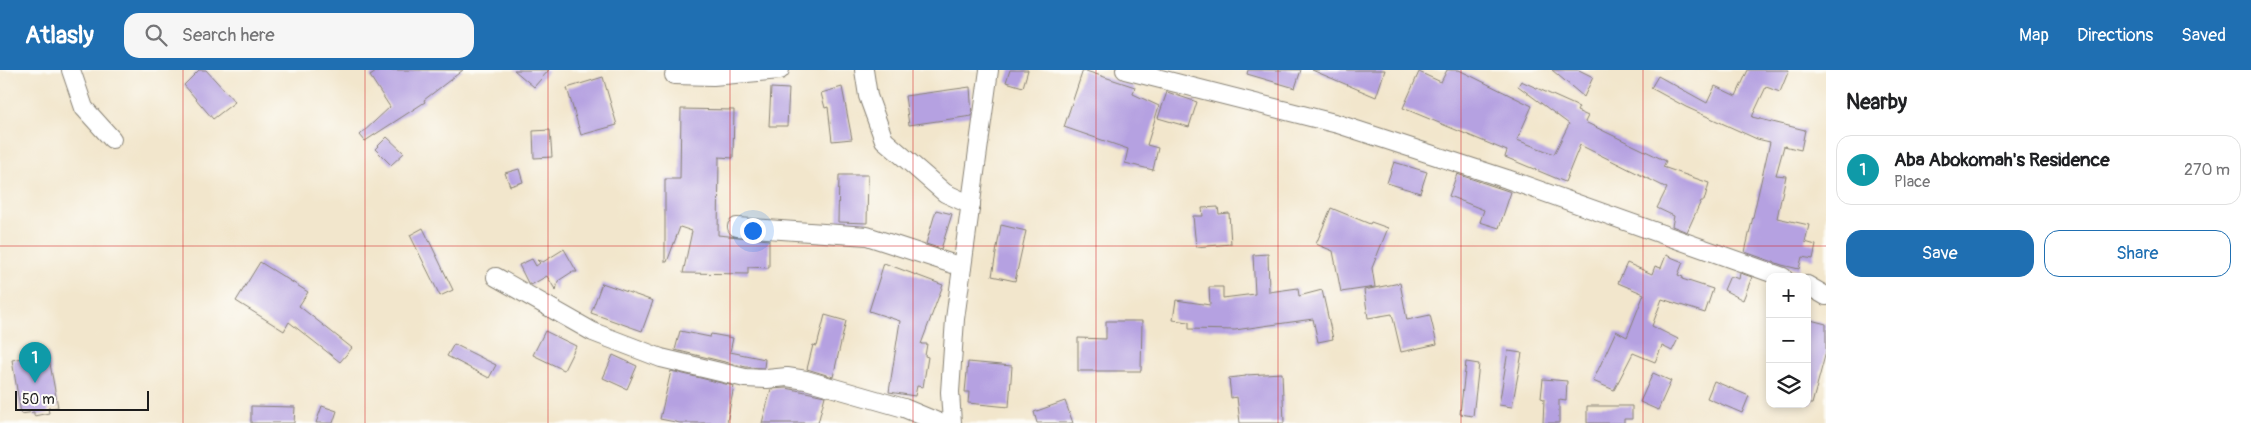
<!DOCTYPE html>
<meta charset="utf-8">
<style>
:root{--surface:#fff;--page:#f6f6f6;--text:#202124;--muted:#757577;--line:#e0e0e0;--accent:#1f6fb2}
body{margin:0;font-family:Pangolin,sans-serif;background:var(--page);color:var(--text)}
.controls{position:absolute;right:15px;bottom:15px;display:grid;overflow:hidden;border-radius:10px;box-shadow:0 2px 8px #0003}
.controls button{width:45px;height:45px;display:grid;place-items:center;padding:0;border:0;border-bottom:1px solid var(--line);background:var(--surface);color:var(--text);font:25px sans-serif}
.scale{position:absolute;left:15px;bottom:12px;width:134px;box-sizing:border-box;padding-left:5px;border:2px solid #1c1c1c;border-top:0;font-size:14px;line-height:18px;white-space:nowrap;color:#1c1c1c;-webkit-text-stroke:4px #fdfcf7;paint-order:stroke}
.you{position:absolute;left:752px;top:160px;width:18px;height:18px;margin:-12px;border:4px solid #fff;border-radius:50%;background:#1a73e8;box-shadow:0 0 0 8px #1a73e833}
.badge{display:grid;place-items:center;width:32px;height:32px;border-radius:50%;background:var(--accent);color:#fff;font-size:16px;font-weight:700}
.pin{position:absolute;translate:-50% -41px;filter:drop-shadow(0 1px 2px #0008)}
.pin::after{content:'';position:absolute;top:26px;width:18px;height:15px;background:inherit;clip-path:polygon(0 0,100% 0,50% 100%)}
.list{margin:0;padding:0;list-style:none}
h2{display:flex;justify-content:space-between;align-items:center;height:65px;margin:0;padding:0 20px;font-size:21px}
h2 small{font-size:16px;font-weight:400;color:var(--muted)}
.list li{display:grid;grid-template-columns:32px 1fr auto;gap:15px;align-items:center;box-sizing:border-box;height:70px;margin:0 10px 10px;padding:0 10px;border:1px solid var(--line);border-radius:15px}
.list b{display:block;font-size:19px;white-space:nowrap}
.list p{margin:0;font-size:16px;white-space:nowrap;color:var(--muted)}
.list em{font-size:16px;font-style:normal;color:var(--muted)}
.actions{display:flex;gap:10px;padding:15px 20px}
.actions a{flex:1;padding:11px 0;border:1px solid var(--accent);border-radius:15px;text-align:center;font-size:18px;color:var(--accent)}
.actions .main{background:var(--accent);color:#fff}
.icon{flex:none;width:28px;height:28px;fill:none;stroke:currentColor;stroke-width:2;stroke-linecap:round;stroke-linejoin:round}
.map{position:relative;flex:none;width:1826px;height:353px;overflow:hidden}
header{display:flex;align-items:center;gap:30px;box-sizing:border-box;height:70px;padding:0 25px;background:var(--accent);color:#fff}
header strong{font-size:24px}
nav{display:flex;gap:28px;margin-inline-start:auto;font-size:18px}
.search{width:350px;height:45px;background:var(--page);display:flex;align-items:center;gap:12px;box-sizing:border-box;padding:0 18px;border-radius:15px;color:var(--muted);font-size:19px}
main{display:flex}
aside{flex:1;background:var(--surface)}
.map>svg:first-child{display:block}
</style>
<header>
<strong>Atlasly</strong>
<div class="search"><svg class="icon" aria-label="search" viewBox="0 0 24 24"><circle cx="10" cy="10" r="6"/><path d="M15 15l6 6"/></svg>Search here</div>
<nav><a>Map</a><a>Directions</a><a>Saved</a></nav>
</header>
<main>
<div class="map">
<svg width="1826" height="353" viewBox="0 0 1826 353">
<rect width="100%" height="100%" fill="#fdfcf7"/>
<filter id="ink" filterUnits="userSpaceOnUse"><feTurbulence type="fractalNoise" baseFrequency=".02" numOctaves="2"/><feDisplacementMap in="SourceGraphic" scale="10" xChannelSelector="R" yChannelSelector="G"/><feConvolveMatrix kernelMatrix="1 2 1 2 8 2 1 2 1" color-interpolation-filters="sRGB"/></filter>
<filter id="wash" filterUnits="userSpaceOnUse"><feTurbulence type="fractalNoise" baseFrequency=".0096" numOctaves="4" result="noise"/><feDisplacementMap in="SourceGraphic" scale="20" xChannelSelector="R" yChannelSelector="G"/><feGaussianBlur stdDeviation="1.12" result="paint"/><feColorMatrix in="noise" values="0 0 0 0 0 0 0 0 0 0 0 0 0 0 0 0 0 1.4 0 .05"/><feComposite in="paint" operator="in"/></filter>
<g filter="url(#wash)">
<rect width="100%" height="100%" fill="#f2e6cc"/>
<g id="blocks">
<g fill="#b5a1e1">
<polygon points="199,0 206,0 235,32 213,49 184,15"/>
<polygon points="379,0 463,0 424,30 425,32 365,71 360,65 390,37 370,6"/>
<polygon points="514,0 549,0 534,17"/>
<polygon points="1010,0 1028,0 1023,17 1006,12"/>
<polygon points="1083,0 1135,17 1133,24 1159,36 1147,75 1158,78 1153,100 1125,93 1128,79 1064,57"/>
<polygon points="1248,0 1301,0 1295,18 1247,4"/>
<polygon points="1312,0 1385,0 1376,27"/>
<polygon points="1447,0 1459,0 1532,36 1517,70 1554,84 1569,54 1518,16 1521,11 1579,37 1577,41 1588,46 1585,52 1666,91 1663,97 1709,113 1704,131 1701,131 1687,162 1672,156 1674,146 1657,138 1667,118 1580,75 1565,112 1505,87 1507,81 1403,38 1419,2 1441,12"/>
<polygon points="1552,0 1579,0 1593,7 1584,27"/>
<polygon points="1748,0 1789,0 1780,22 1766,17 1752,47 1805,60 1801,80 1784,76 1776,105 1786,106 1777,148 1809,155 1805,172 1816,175 1813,189 1802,187 1799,199 1782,195 1745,182 1770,72 1757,69 1686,37 1651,18 1658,6 1707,33 1715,16 1736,26"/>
<polygon points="603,7 617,55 581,65 567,18"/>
<polygon points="842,17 852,69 832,71 828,37 825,38 821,23"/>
<polygon points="970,17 972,46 909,55 905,26"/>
<polygon points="771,18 789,19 787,56 769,56"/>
<polygon points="1167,22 1197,32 1189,57 1158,48"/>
<polygon points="681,39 734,40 733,88 719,87 718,165 769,170 769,198 748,197 748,204 683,203 692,161 680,157 667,192 665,192 665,109 680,109"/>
<polygon points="550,60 552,87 534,88 533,61"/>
<polygon points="387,67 404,83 391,95 375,79"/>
<polygon points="1394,92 1427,102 1420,123 1387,113"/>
<polygon points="519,99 523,112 510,116 505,103"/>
<polygon points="1457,104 1511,122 1499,158 1480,152 1484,140 1449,126"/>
<polygon points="839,105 868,105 867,153 838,152"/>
<polygon points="1218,137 1219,144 1229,143 1231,174 1196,177 1193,146 1203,146 1202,138"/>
<polygon points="1331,138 1370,154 1371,152 1388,158 1372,198 1375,217 1341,222 1333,181 1316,174"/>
<polygon points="936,140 952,144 941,179 926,174"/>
<polygon points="1001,155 1026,161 1015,211 992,206"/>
<polygon points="423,158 453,220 440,226 410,165"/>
<polygon points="564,179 577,202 571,202 572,202 558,211 556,221 547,206 531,215 528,213 519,195 532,189 536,196 540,193 537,190 543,192"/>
<polygon points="1268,184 1269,222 1298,218 1299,226 1322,220 1333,269 1318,272 1313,249 1235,260 1189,259 1189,252 1173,250 1176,230 1210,235 1209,217 1223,217 1223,228 1255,224 1253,185"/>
<polygon points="1666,185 1683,192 1678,205 1683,207 1682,209 1713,219 1705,243 1662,229 1652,256 1678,269 1672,281 1662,276 1655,292 1633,283 1614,320 1593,311 1616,261 1627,267 1644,224 1618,213 1627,193 1652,204 1655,196 1661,198"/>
<polygon points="260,192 308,222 299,236 352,278 340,292 289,252 284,261 236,231"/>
<polygon points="884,193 943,215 921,274 927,274 925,286 928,287 923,317 917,316 915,326 889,322 900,251 869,241"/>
<polygon points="1740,203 1752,207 1743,230 1724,220 1730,206 1739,209"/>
<polygon points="602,213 653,231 642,261 591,243"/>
<polygon points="1400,213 1407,250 1430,245 1437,274 1401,282 1392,244 1368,248 1364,220"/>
<polygon points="825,245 846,251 833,307 807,299 813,275 817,276"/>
<polygon points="1807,249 1826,254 1826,282 1812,334 1807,334"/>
<polygon points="1106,251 1142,251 1141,301 1078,301 1078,268 1106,269"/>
<polygon points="545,261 576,276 564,300 533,285"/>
<polygon points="680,261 710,267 711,264 733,268 730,282 765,289 764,298 746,297 675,280"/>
<polygon points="454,274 496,295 489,308 447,286"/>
<polygon points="1508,281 1522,283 1512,337 1499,335"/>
<polygon points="48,283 58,337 48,338 49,343 34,346 34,342 21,344 12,290"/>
<polygon points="613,285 637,296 627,319 603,308"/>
<polygon points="968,292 1012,296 1009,337 968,333 969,322 965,322"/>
<polygon points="1466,292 1479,294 1473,346 1460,344"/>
<polygon points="671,301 734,316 727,353 680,353 660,349"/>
<polygon points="1282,303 1284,353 1240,353 1237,327 1231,328 1229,308 1246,306 1246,305"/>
<polygon points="1653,303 1671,311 1658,340 1640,332"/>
<polygon points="1543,309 1567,311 1566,331 1559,330 1559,353 1543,353 1544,329 1541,328"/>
<polygon points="1714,311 1749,326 1742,343 1707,328"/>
<polygon points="786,318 825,326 818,353 762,353 771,319"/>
<polygon points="1065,331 1073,353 1037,353 1034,342"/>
<polygon points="251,336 295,337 294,353 251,353"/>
<polygon points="322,336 337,341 333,353 316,353"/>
<polygon points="1587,336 1632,336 1632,349 1624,349 1624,353 1587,353"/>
</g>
</g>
</g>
<g filter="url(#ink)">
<use href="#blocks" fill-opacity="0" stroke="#878174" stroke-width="1"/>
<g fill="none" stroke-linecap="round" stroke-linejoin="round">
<defs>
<g id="minor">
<polyline points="71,0 84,38 112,69"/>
<polyline points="864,0 868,26 884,70 945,123 971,135"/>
<polyline points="1125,0 1338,54 1507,109 1783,207"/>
<polyline points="674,5 713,6 780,0"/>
<polyline points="737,157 867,166 962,197"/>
<polyline points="496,207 593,262 661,288 745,308 767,309 787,307 806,310 904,338 940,353"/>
<polyline points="1807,215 1826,226"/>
<polyline points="952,353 950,322 955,249 989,0"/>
</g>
</defs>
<use href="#minor" stroke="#878174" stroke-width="20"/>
<use href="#minor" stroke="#fff" stroke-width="18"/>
</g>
</g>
<path fill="none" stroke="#d62828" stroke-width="1" stroke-opacity="0.55" d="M 183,0 L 183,353M 365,0 L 365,353M 548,0 L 548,353M 730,0 L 730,353M 913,0 L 913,353M 1096,0 L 1096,353M 1278,0 L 1278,353M 1461,0 L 1461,353M 1643,0 L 1643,353M 0,176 L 1826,176"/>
</svg>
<div class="controls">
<button>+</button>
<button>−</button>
<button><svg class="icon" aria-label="layers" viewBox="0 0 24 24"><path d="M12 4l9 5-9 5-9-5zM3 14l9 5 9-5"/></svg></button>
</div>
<div class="scale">50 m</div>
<div class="you"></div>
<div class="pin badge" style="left:35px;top:313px;background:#0f9aa8">1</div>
</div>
<aside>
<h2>Nearby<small></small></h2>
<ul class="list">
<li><span class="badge" style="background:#0f9aa8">1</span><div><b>Aba Abokomah's Residence</b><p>Place</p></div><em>270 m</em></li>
</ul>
<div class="actions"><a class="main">Save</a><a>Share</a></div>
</aside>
</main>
